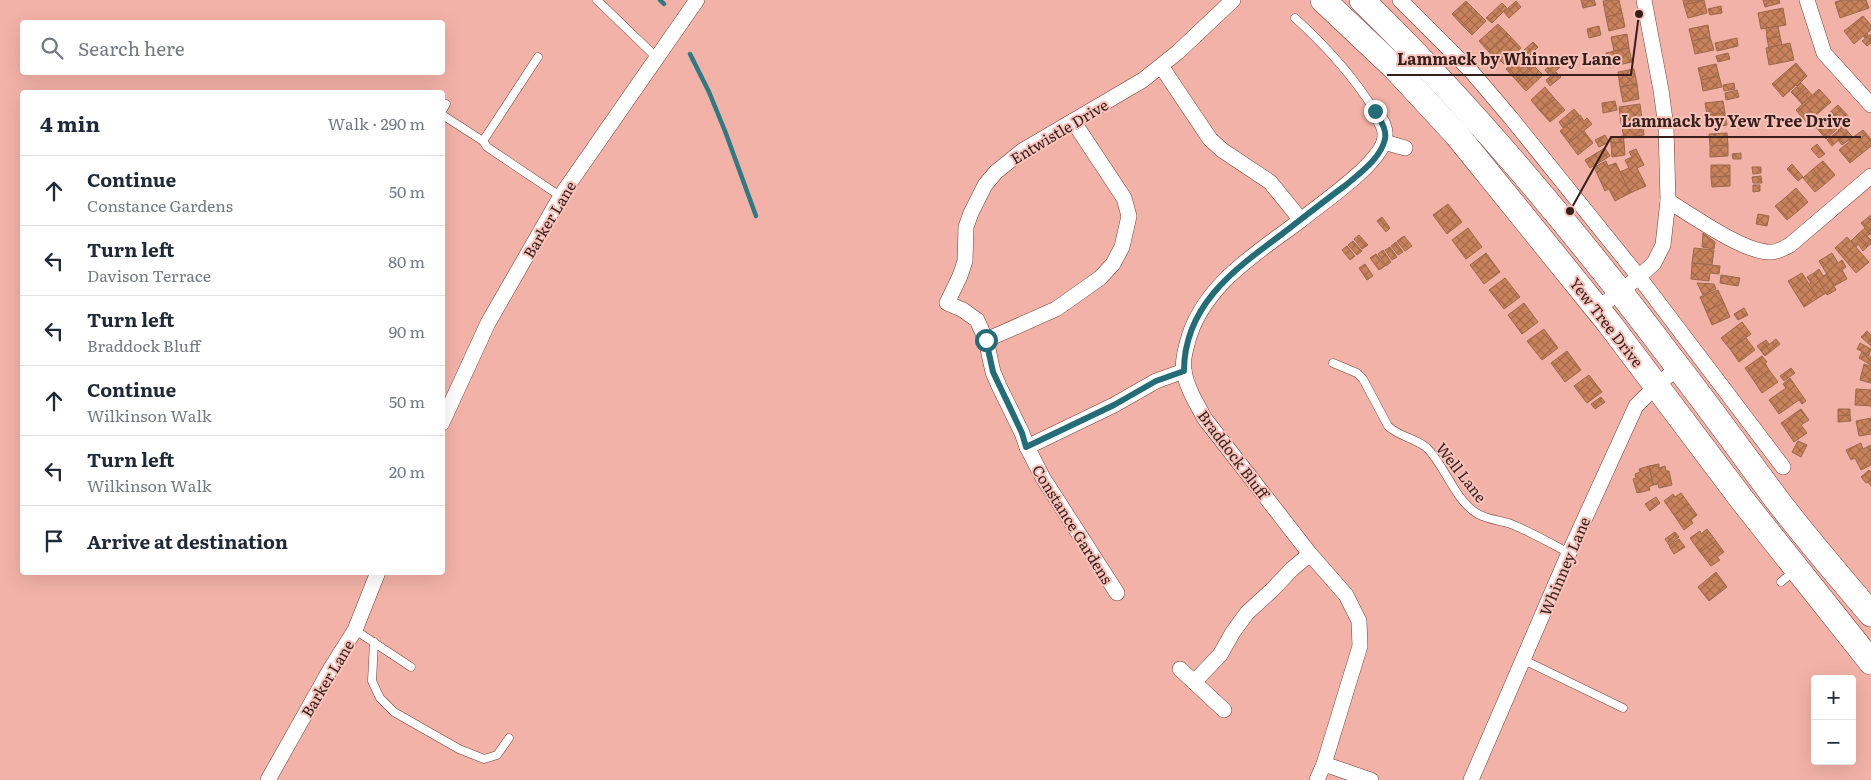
<!DOCTYPE html>
<meta charset="utf-8">
<style>
:root{--surface:#fff;--page:#f6f6f7;--text:#1f2937;--muted:#747a83;--line:#e0e1e3}
body{margin:0;font-family:Literata,serif;background:var(--page);color:var(--text)}
.controls{position:absolute;right:15px;bottom:15px;display:grid;overflow:hidden;border-radius:5px;box-shadow:0 5px 20px #0002}
.controls button{width:45px;height:45px;display:grid;place-items:center;padding:0;border:0;border-bottom:1px solid var(--line);background:var(--surface);color:var(--text);font:25px sans-serif}
.stop{position:absolute;width:15px;height:15px;margin:-11px;border:4px solid #246d78;border-radius:50%;background:#fff}
.stop.end{background:#246d78;border-color:#fff;box-shadow:0 1px 5px #0008}
.list{margin:0;padding:0;list-style:none}
h2{display:flex;justify-content:space-between;align-items:center;height:65px;margin:0;padding:0 20px;font-size:21px}
h2 small{font-size:16px;font-weight:400;color:var(--muted)}
.list li{display:grid;grid-template-columns:32px 1fr auto;gap:15px;align-items:center;box-sizing:border-box;height:70px;padding:0 20px;border-top:1px solid var(--line)}
.list b{display:block;font-size:19px;white-space:nowrap}
.list p{margin:0;font-size:16px;white-space:nowrap;color:var(--muted)}
.list em{font-size:16px;font-style:normal;color:var(--muted)}
.icon{flex:none;width:28px;height:28px;fill:none;stroke:currentColor;stroke-width:2;stroke-linecap:round;stroke-linejoin:round}
.map{position:relative;flex:none;width:1871px;height:780px;overflow:hidden}
.search{position:absolute;background:var(--surface);box-shadow:0 5px 20px #0002;left:20px;top:20px;width:425px;height:55px;display:flex;align-items:center;gap:12px;box-sizing:border-box;padding:0 18px;border-radius:5px;color:var(--muted);font-size:19px}
.panel{position:absolute;background:var(--surface);box-shadow:0 5px 20px #0002;left:20px;top:90px;width:425px;height:485px;border-radius:5px}
.map>svg:first-child{display:block}
</style>
<div class="map">
<svg width="1871" height="780" viewBox="0 0 1871 780">
<defs>
<pattern id="building-cross-hatch" width="8" height="8" patternUnits="userSpaceOnUse" patternTransform="scale(1.25)"><rect width="8" height="8" fill="#c9835c"/><path d="M0 0l8 8M0 8l8-8" fill="none" stroke="#a46b4b"/></pattern>
</defs>
<rect width="100%" height="100%" fill="#f3b2a7"/>
<g fill="none" stroke-linecap="round" stroke-linejoin="round">
<g stroke="#2f7a85" stroke-width="4.5">
<polyline points="660,0 664,4"/>
<polyline points="690,54 709,92 725,131 756,216"/>
</g>
</g>
<g fill="url(#building-cross-hatch)" stroke="#9c684c">
<polygon points="1581,0 1594,0 1596,5 1583,8"/>
<polygon points="1610,0 1619,0 1622,13 1606,17 1603,1"/>
<polygon points="1683,0 1704,0 1684,5"/>
<polygon points="1704,0 1707,13 1688,18 1684,5"/>
<polygon points="1763,0 1779,0 1780,3 1765,7"/>
<polygon points="1842,0 1866,0 1869,8 1840,18 1835,2"/>
<polygon points="1466,1 1476,11 1462,25 1452,14"/>
<polygon points="1516,1 1521,7 1509,18 1504,12"/>
<polygon points="1502,3 1507,8 1492,23 1486,18"/>
<polygon points="1721,6 1722,13 1710,15 1708,9"/>
<polygon points="1783,8 1786,25 1761,29 1758,13"/>
<polygon points="1476,11 1486,21 1472,35 1462,25"/>
<polygon points="1622,13 1625,27 1609,31 1606,17"/>
<polygon points="1863,16 1871,25 1871,30 1867,33 1868,35 1865,38 1863,36 1854,44 1844,31"/>
<polygon points="1498,24 1508,34 1489,52 1479,41"/>
<polygon points="1708,25 1710,37 1692,41 1689,29"/>
<polygon points="1599,26 1601,35 1589,38 1587,29"/>
<polygon points="1778,26 1780,36 1767,39 1766,28"/>
<polygon points="1508,34 1521,48 1504,64 1501,61 1498,63 1489,52"/>
<polygon points="1627,34 1629,48 1614,51 1611,37"/>
<polygon points="1871,34 1871,43 1867,46 1862,41"/>
<polygon points="1780,36 1782,45 1769,48 1767,39"/>
<polygon points="1710,37 1714,50 1695,54 1692,41"/>
<polygon points="1737,38 1738,46 1717,51 1715,43"/>
<polygon points="1533,42 1538,47 1528,57 1523,51"/>
<polygon points="1790,43 1794,60 1769,65 1766,48"/>
<polygon points="1629,48 1632,62 1609,67 1606,53"/>
<polygon points="1728,53 1730,59 1718,62 1716,56"/>
<polygon points="1520,56 1530,67 1516,80 1506,69"/>
<polygon points="1555,61 1560,67 1550,76 1545,70"/>
<polygon points="1796,63 1807,76 1797,86 1796,85 1783,97 1772,84"/>
<polygon points="1716,64 1719,76 1701,80 1698,68"/>
<polygon points="1533,65 1543,75 1526,91 1516,80"/>
<polygon points="1634,69 1637,84 1620,87 1618,72"/>
<polygon points="1556,72 1561,77 1550,86 1546,80"/>
<polygon points="1719,76 1722,87 1703,91 1701,80"/>
<polygon points="1734,83 1735,89 1724,91 1723,85"/>
<polygon points="1801,83 1806,88 1796,97 1791,92"/>
<polygon points="1637,84 1639,99 1623,102 1620,87"/>
<polygon points="1545,87 1555,99 1540,111 1531,100"/>
<polygon points="1806,88 1812,95 1802,104 1796,97"/>
<polygon points="1819,89 1831,102 1807,123 1796,110"/>
<polygon points="1737,90 1739,97 1726,100 1725,93"/>
<polygon points="1555,99 1565,110 1550,122 1540,111"/>
<polygon points="1615,101 1617,110 1603,113 1602,103"/>
<polygon points="1723,101 1725,113 1707,115 1705,103"/>
<polygon points="1640,104 1642,120 1621,123 1619,107"/>
<polygon points="1838,105 1850,118 1842,125 1844,126 1839,130 1838,128 1826,139 1815,126"/>
<polygon points="1574,109 1579,115 1563,128 1559,122"/>
<polygon points="1725,113 1727,125 1709,128 1707,115"/>
<polygon points="1580,115 1584,121 1587,118 1592,124 1569,143 1560,131"/>
<polygon points="1642,120 1644,135 1624,138 1621,123"/>
<polygon points="1746,121 1747,127 1736,128 1735,122"/>
<polygon points="1844,126 1848,132 1832,146 1827,140"/>
<polygon points="1863,130 1871,139 1871,146 1850,163 1839,150 1850,141 1849,140"/>
<polygon points="1584,131 1593,143 1578,155 1569,143"/>
<polygon points="1848,132 1853,137 1842,145 1838,140"/>
<polygon points="1727,133 1728,145 1710,146 1709,134"/>
<polygon points="1605,135 1609,142 1599,147 1595,140"/>
<polygon points="1623,136 1624,142 1611,143 1610,138"/>
<polygon points="1624,142 1625,155 1612,157 1611,143"/>
<polygon points="1817,144 1825,154 1819,158 1811,149"/>
<polygon points="1728,145 1728,156 1710,157 1710,146"/>
<polygon points="1605,148 1610,156 1590,168 1585,160"/>
<polygon points="1636,149 1644,165 1637,168 1646,186 1630,193 1620,172 1629,168 1625,160 1632,157 1629,152"/>
<polygon points="1741,153 1741,159 1733,159 1732,154"/>
<polygon points="1606,161 1608,166 1616,163 1630,193 1615,201 1609,189 1605,191 1594,167"/>
<polygon points="1823,161 1835,175 1825,184 1813,169"/>
<polygon points="1792,164 1803,177 1798,181 1787,169"/>
<polygon points="1711,165 1730,165 1730,176 1711,177"/>
<polygon points="1752,167 1761,167 1761,173 1753,174"/>
<polygon points="1813,169 1825,184 1815,192 1803,178"/>
<polygon points="1730,176 1730,186 1712,187 1711,177"/>
<polygon points="1761,176 1762,183 1753,183 1752,177"/>
<polygon points="1753,185 1760,185 1760,191 1753,192"/>
<polygon points="1796,188 1808,202 1798,211 1786,197"/>
<polygon points="1786,197 1798,211 1787,220 1775,206"/>
<polygon points="1448,204 1462,222 1447,234 1433,215"/>
<polygon points="1758,214 1769,216 1767,226 1756,224"/>
<polygon points="1871,215 1871,235 1861,223"/>
<polygon points="1382,217 1390,228 1386,232 1377,221"/>
<polygon points="1468,228 1482,247 1466,259 1452,240"/>
<polygon points="1865,228 1870,234 1867,236 1871,240 1871,244 1868,246 1858,234"/>
<polygon points="1703,233 1715,242 1714,249 1702,247"/>
<polygon points="1858,234 1868,246 1863,251 1858,244 1856,247 1851,241"/>
<polygon points="1359,235 1368,245 1362,249 1354,239"/>
<polygon points="1404,236 1412,246 1405,251 1397,241"/>
<polygon points="1847,237 1869,262 1856,273 1835,248"/>
<polygon points="1353,241 1362,251 1357,255 1348,245"/>
<polygon points="1396,242 1403,252 1398,255 1391,246"/>
<polygon points="1347,246 1355,256 1350,260 1342,250"/>
<polygon points="1390,247 1397,257 1392,260 1385,250"/>
<polygon points="1694,248 1714,250 1712,265 1692,263"/>
<polygon points="1383,250 1391,262 1386,266 1378,254"/>
<polygon points="1486,253 1500,272 1484,284 1470,265"/>
<polygon points="1832,253 1838,263 1842,260 1846,267 1842,270 1847,279 1834,286 1819,261"/>
<polygon points="1376,254 1385,266 1379,270 1370,258"/>
<polygon points="1692,263 1720,266 1719,274 1710,273 1709,281 1691,279"/>
<polygon points="1365,264 1373,276 1367,280 1359,268"/>
<polygon points="1819,269 1823,276 1827,274 1836,290 1827,295 1814,273"/>
<polygon points="1802,273 1818,298 1804,307 1788,281"/>
<polygon points="1814,273 1826,293 1818,298 1809,284 1811,283 1807,277"/>
<polygon points="1721,275 1740,278 1738,286 1720,283"/>
<polygon points="1505,278 1520,297 1504,309 1489,290"/>
<polygon points="1697,283 1714,284 1716,289 1703,295"/>
<polygon points="1718,290 1724,303 1706,311 1700,297"/>
<polygon points="1524,303 1538,322 1522,334 1508,315"/>
<polygon points="1724,303 1730,317 1712,325 1706,311"/>
<polygon points="1744,308 1748,315 1738,320 1734,314"/>
<polygon points="1742,322 1751,334 1730,349 1721,338"/>
<polygon points="1544,329 1558,348 1542,360 1527,341"/>
<polygon points="1867,331 1871,335 1871,346 1861,337"/>
<polygon points="1746,338 1755,350 1739,362 1730,349"/>
<polygon points="1776,339 1780,344 1765,356 1761,351"/>
<polygon points="1766,340 1769,344 1761,351 1757,346"/>
<polygon points="1860,343 1871,349 1869,355 1857,349"/>
<polygon points="1567,351 1581,370 1565,382 1551,363"/>
<polygon points="1862,352 1871,357 1871,365 1859,358"/>
<polygon points="1762,356 1767,362 1765,363 1769,370 1754,381 1745,368"/>
<polygon points="1864,364 1871,366 1871,383 1860,380"/>
<polygon points="1791,368 1795,373 1784,381 1780,376"/>
<polygon points="1769,370 1778,382 1762,393 1754,381"/>
<polygon points="1589,375 1602,392 1587,403 1574,386"/>
<polygon points="1790,378 1806,401 1802,404 1799,400 1779,414 1769,400 1786,388 1783,384"/>
<polygon points="1856,389 1871,390 1871,406 1855,405"/>
<polygon points="1601,397 1605,402 1595,409 1591,404"/>
<polygon points="1801,409 1809,420 1801,425 1807,433 1794,442 1781,423"/>
<polygon points="1838,409 1850,409 1850,415 1838,416"/>
<polygon points="1850,415 1851,421 1838,422 1838,416"/>
<polygon points="1871,418 1871,434 1859,436 1856,421"/>
<polygon points="1798,441 1807,445 1801,457 1792,452"/>
<polygon points="1861,443 1863,449 1871,445 1871,465 1861,470 1855,458 1851,460 1846,450"/>
<polygon points="1659,464 1659,468 1665,466 1666,471 1669,471 1672,485 1659,488 1658,484 1653,485 1649,466"/>
<polygon points="1649,466 1653,485 1649,487 1650,490 1637,493 1633,479 1636,478 1635,474 1640,472 1639,469"/>
<polygon points="1869,470 1871,472 1871,486 1868,482 1866,483 1861,477"/>
<polygon points="1681,493 1689,504 1674,515 1664,501 1673,494 1675,497"/>
<polygon points="1656,497 1660,503 1650,511 1645,504"/>
<polygon points="1689,504 1697,515 1691,520 1693,523 1684,530 1674,515"/>
<polygon points="1707,529 1716,541 1700,552 1690,538 1700,531 1701,534"/>
<polygon points="1675,532 1679,537 1669,545 1665,539"/>
<polygon points="1679,539 1685,547 1674,554 1669,546"/>
<polygon points="1716,541 1724,552 1717,557 1720,560 1711,566 1700,552"/>
<polygon points="1716,572 1727,587 1709,601 1698,587"/>
</g>
<g fill="none" stroke-linecap="round" stroke-linejoin="round">
<defs>
<g id="service">
<polyline points="597,0 657,58"/>
<path d="M 1295,18 C 1326,46 1353,76 1375,111"/>
<polyline points="538,57 483,141 487,147 560,196"/>
<polyline points="442,111 446,104"/>
<polyline points="442,113 444,116 483,141"/>
<path d="M 1333,363 L 1357,373 L 1363,379 L 1388,426 C 1399,437 1416,438 1427,448 C 1446,467 1455,501 1478,514 C 1489,520 1500,520 1511,524 C 1531,532 1550,543 1569,553"/>
<polyline points="1781,582 1795,570"/>
<polyline points="355,630 411,667"/>
<polyline points="374,642 372,681 380,698 394,712 459,749 484,759 497,755 509,738"/>
<polyline points="1524,660 1623,708"/>
</g>
<g id="minor">
<polyline points="1400,0 1471,71 1511,118 1639,277 1783,467"/>
<polyline points="1807,0 1824,53 1871,105"/>
<path d="M 1161,66 L 1210,139 L 1222,150 L 1270,182 L 1301,220 C 1257,253 1201,286 1187,344 C 1185,352 1182,362 1184,370 C 1186,387 1197,404 1205,419 L 1310,554 L 1346,595 L 1359,621 L 1360,646 L 1324,764"/>
<polyline points="1384,142 1405,148"/>
<path d="M 1668,201 C 1692,215 1744,253 1771,252 C 1778,252 1784,248 1790,245 L 1871,176"/>
<path d="M 1301,220 C 1320,204 1385,161 1385,136 C 1386,127 1380,119 1375,111"/>
<polyline points="1597,309 1639,277 1654,263 1663,245 1668,201 1666,127 1661,90 1644,0"/>
<polyline points="986,340 1056,309 1100,278 1113,264 1122,247 1129,216 1124,198 1073,121"/>
<polyline points="442,423 488,323 562,194 697,0"/>
<polyline points="1027,447 1114,405 1156,381 1184,371"/>
<polyline points="1117,593 1043,478 1027,447 1022,433 999,386 993,372 986,340 977,320 963,310 947,303 960,276 965,261 966,227 971,213 985,185 996,172 1022,151 1143,80 1178,52 1233,0"/>
<polyline points="1180,669 1224,710"/>
<polyline points="1194,682 1220,655 1233,632 1247,613 1272,590 1292,569 1310,554"/>
<polyline points="268,780 331,668 355,630 378,572"/>
<polyline points="1317,780 1324,764 1371,780"/>
<polyline points="1471,780 1569,553 1636,406 1657,385 1679,367"/>
</g>
<g id="trunk">
<polyline points="1323,0 1395,68 1457,135 1609,323 1743,501 1871,662"/>
<path d="M 1362,0 C 1475,110 1576,232 1671,358 C 1706,403 1740,450 1774,496 C 1805,537 1838,575 1871,614"/>
</g>
</defs>
<use href="#service" stroke="#753e36" stroke-width="9"/>
<use href="#minor" stroke="#753e36" stroke-width="16"/>
<use href="#trunk" stroke="#753e36" stroke-width="26"/>
<use href="#service" stroke="#fff" stroke-width="8"/>
<use href="#minor" stroke="#fff" stroke-width="15"/>
<use href="#trunk" stroke="#fff" stroke-width="25"/>
</g>
<g fill="none" stroke-linecap="round" stroke-linejoin="round">
<path stroke="#246d78" stroke-width="6" d="M 986,340 L 993,372 L 1022,433 L 1026,447 L 1114,405 L 1156,381 L 1184,371 C 1184,305 1235,269 1282,234 C 1303,218 1324,201 1346,185 C 1360,173 1381,158 1385,139 C 1387,129 1380,120 1375,111"/>
</g>
<g text-anchor="middle" dominant-baseline="central" stroke-width="4" stroke-linejoin="round" paint-order="stroke">
<g font-size="15" fill="#371f1b" stroke="#f8c3ba">
<text transform="translate(1059 131) rotate(-31)">Entwistle Drive</text>
<text transform="translate(549 219) rotate(-59)">Barker Lane</text>
<text transform="translate(1607 322) rotate(52)">Yew Tree Drive</text>
<text transform="translate(1234 454) rotate(53)">Braddock Bluff</text>
<text transform="translate(1462 472) rotate(52)">Well Lane</text>
<text transform="translate(1073 524) rotate(58)">Constance Gardens</text>
<text transform="translate(1564 566) rotate(-67)">Whinney Lane</text>
<text transform="translate(327 678) rotate(-59)">Barker Lane</text>
</g>
</g>
<path fill="none" stroke="#371f1b" stroke-width="2" d="M1639 14L1631 75H1387M1570 211L1611 137H1861"/>
<g fill="#371f1b" stroke="#f8c3ba" stroke-width="2">
<circle cx="1639" cy="14" r="5"/>
<circle cx="1570" cy="211" r="5"/>
</g>
<g font-size="16" text-anchor="middle" font-weight="bold" fill="#371f1b" stroke="#f8c3ba" stroke-width="4" stroke-linejoin="round" paint-order="stroke">
<text x="1509" y="65">Lammack by Whinney Lane</text>
<text x="1736" y="127">Lammack by Yew Tree Drive</text>
</g>
</svg>
<div class="controls">
<button>+</button>
<button>−</button>
</div>
<div class="stop" style="left:986px;top:340px"></div>
<div class="stop end" style="left:1375px;top:111px"></div>
<div class="search"><svg class="icon" aria-label="search" viewBox="0 0 24 24"><circle cx="10" cy="10" r="6"/><path d="M15 15l6 6"/></svg>Search here</div>
<section class="panel">
<h2>4 min<small>Walk · 290 m</small></h2>
<ul class="list">
<li><svg class="icon" aria-label="ahead" viewBox="0 0 24 24"><path d="M12 20V5M6 11l6-6 6 6"/></svg><div><b>Continue</b><p>Constance Gardens</p></div><em>50 m</em></li>
<li><svg class="icon" aria-label="left" viewBox="0 0 24 24"><path d="M17 20v-9H6M10 6l-5 5 5 5"/></svg><div><b>Turn left</b><p>Davison Terrace</p></div><em>80 m</em></li>
<li><svg class="icon" aria-label="left" viewBox="0 0 24 24"><path d="M17 20v-9H6M10 6l-5 5 5 5"/></svg><div><b>Turn left</b><p>Braddock Bluff</p></div><em>90 m</em></li>
<li><svg class="icon" aria-label="ahead" viewBox="0 0 24 24"><path d="M12 20V5M6 11l6-6 6 6"/></svg><div><b>Continue</b><p>Wilkinson Walk</p></div><em>50 m</em></li>
<li><svg class="icon" aria-label="left" viewBox="0 0 24 24"><path d="M17 20v-9H6M10 6l-5 5 5 5"/></svg><div><b>Turn left</b><p>Wilkinson Walk</p></div><em>20 m</em></li>
<li><svg class="icon" aria-label="arrive" viewBox="0 0 24 24"><path d="M6 21V4h12l-3 4 3 4H6"/></svg><div><b>Arrive at destination</b></div></li>
</ul>
</section>
</div>
